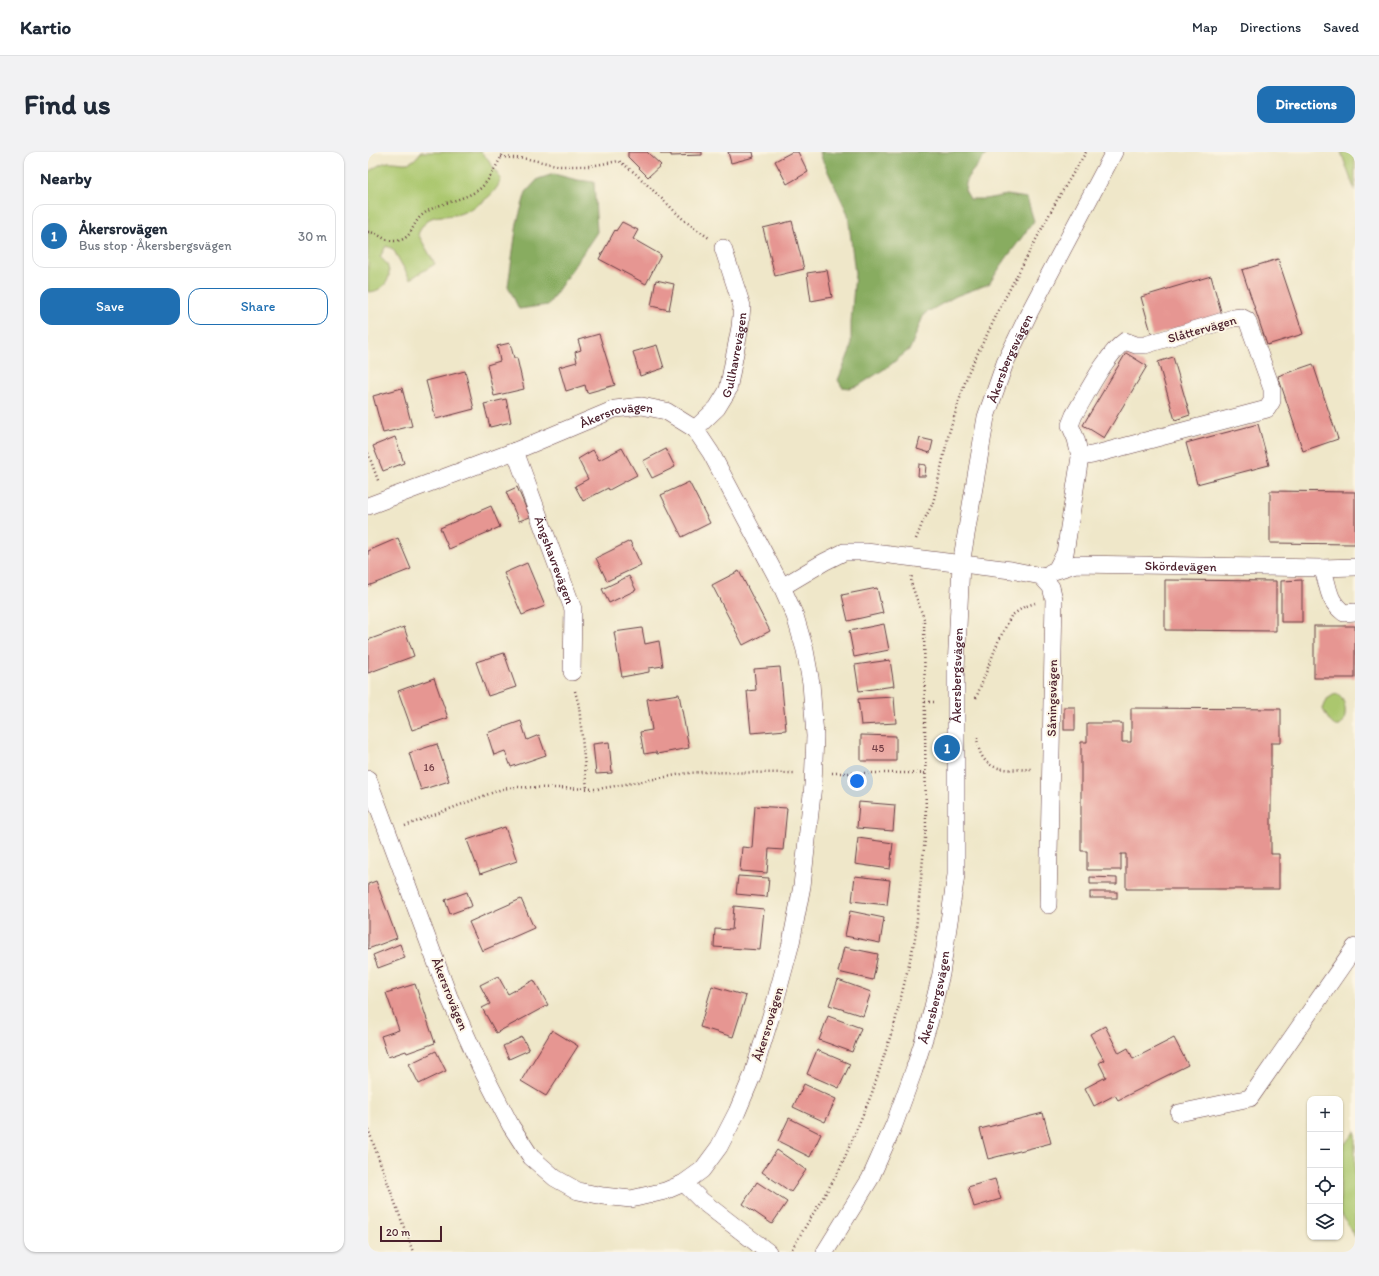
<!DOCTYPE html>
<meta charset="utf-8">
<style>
:root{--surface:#fff;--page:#f2f2f3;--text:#1f2937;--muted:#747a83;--line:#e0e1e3;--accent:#1f6fb2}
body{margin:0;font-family:Itim,sans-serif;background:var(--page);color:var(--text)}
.controls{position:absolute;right:12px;bottom:12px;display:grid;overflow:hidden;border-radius:8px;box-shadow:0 1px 3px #0004}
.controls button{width:36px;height:36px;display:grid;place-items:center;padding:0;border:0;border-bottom:1px solid var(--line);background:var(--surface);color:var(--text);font:20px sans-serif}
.scale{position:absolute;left:12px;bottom:10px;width:62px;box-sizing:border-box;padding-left:4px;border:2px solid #4a1f2b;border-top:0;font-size:11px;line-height:14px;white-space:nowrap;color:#4a1f2b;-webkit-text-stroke:3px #fcf5e5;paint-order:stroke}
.you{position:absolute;left:489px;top:629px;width:14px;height:14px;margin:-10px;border:3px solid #fff;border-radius:50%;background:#1a73e8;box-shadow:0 0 0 6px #1a73e833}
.badge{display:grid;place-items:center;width:26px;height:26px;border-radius:50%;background:var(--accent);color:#fff;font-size:13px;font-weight:700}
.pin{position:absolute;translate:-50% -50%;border:2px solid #fff;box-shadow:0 1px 4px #0006}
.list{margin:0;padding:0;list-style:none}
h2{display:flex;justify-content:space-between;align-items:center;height:52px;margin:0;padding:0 16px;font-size:17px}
h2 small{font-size:13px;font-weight:400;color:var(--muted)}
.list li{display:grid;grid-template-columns:26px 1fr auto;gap:12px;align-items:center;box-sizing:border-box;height:64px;margin:0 8px 8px;padding:0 8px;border:1px solid var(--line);border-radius:12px}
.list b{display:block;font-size:15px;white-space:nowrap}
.list p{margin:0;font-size:13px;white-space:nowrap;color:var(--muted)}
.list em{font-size:13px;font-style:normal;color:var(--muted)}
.actions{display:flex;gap:8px;padding:12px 16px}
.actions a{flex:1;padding:9px 0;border:1px solid var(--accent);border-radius:12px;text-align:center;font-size:14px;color:var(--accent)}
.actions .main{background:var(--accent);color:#fff}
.icon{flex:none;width:22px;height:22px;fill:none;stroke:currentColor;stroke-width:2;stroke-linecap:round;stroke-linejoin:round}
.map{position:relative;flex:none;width:987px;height:1100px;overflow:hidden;border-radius:12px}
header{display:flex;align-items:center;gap:24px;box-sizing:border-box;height:56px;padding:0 20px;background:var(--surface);border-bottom:1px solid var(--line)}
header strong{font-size:19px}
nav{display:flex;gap:22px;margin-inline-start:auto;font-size:14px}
.intro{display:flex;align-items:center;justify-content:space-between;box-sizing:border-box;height:96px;padding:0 24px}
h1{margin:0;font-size:28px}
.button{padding:10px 18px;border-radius:12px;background:var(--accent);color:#fff;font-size:14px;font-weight:700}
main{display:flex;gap:24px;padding:0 24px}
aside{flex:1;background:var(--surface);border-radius:12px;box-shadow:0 1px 3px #0004}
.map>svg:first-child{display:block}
</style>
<header>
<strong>Kartio</strong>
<nav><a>Map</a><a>Directions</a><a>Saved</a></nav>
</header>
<div class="intro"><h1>Find us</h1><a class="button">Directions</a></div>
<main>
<aside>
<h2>Nearby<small></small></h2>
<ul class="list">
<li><span class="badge">1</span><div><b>Åkersrovägen</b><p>Bus stop · Åkersbergsvägen</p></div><em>30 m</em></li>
</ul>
<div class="actions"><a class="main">Save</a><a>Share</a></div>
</aside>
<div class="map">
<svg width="987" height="1100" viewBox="0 0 987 1100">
<rect width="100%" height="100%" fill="#fcf5e5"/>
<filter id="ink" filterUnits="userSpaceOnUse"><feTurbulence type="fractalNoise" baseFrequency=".025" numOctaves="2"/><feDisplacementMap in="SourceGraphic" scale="8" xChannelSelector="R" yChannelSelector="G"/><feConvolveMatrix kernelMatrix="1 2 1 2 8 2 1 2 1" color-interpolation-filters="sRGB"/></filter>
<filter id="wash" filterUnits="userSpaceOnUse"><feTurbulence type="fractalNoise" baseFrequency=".012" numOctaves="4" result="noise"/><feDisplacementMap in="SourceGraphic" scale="16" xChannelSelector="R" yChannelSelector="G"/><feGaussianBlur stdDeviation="0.9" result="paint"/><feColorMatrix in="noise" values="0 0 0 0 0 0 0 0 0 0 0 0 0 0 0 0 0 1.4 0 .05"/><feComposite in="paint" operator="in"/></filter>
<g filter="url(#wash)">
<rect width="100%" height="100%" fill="#efe7c9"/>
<g fill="#abc76e" stroke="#7a734c">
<path d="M 53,0 L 113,0 L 120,7 L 133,27 C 131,31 130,35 127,38 C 121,47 101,59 91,62 C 70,67 62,58 50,82 L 67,112 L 42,127 L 25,97 L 18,94 L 12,105 C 14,107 18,110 19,113 C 26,127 14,140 0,140 L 0,20 C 6,16 13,11 20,10 C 37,9 40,17 53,0 Z"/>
<polygon points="973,0 987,0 987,39"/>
<path d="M 967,542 C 987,546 975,602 955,557 L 959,547 Z"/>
<polygon points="987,979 987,1085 972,1059 972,998"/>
</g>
<g fill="#88ac61" stroke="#696646">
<polygon points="452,0 620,0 599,26 597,38 602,47 617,47 639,43 659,46 666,69 637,108 621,132 588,144 556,162 542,197 521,214 490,234 481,236 474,235 470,228 483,196 483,170 487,122 480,62 454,7"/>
<polygon points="186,22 209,28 226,30 229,80 180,153 151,157 140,134 149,71 158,40 170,27"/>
</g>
<g id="blocks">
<g fill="#e69692">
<polygon points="260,0 279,0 293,13 280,25 260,5"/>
<polygon points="293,0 334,0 334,3 303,4 303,2 293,2"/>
<polygon points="360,0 385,0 386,5 363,11"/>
<polygon points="424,0 430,0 440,20 419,32 407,9"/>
<polygon points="424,69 436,117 407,124 395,76"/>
<polygon points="254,70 270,78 265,87 293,103 278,132 231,107 247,78 248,79"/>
<polygon points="910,107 935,182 899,193 874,118"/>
<polygon points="459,118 464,145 443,149 439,121"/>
<polygon points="843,124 854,163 784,184 773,145"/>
<polygon points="288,128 306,132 301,158 283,154"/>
<polygon points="231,182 247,233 219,241 217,233 198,239 191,215 209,210 207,200 213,198 210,188"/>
<polygon points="142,191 146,206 149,206 156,237 126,244 119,213 132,209 129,194"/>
<polygon points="289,193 296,216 272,224 265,200"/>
<polygon points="758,201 779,214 736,286 715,273"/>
<polygon points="805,205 822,263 807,268 790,210"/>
<polygon points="945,212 970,287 935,299 910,224"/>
<polygon points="97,219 106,257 68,267 58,229"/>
<polygon points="34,236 44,274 15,281 5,244"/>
<polygon points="138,247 143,270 122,275 116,252"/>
<polygon points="890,272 901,313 829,332 818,291"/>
<polygon points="27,285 36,311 15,319 5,294"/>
<polygon points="552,286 565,289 562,301 549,297"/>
<polygon points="254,296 269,323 241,338 240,336 215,349 207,334 220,327 210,307 225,298 231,308"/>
<polygon points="298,297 307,315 284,326 275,309"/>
<polygon points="551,312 558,313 557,324 550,324"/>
<polygon points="321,330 342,371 314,385 293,343"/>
<polygon points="149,335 162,365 151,369 138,340"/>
<polygon points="902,339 987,340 987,392 902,391"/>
<polygon points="123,354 132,375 81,397 72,376"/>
<polygon points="30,386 43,417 0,434 0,399"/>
<polygon points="262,389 273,413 239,429 228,406"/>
<polygon points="159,411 177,454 154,463 136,421"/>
<polygon points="371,419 402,479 375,493 344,433"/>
<polygon points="261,424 268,438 241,451 234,437"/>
<polygon points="797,428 908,429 908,479 797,478"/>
<polygon points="934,428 934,470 913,470 913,429"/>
<polygon points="509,436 515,461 480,469 474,443"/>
<polygon points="516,472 521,498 486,505 481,479"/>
<rect x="946" y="474" width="41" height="52"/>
<polygon points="36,475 46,504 0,521 0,488"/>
<polygon points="274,476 277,492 291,489 295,514 281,516 281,520 254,525 246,480"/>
<polygon points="136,501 148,535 120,544 108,510"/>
<polygon points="522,508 526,534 491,539 487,513"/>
<polygon points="412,515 418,578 383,581 379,539 388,538 386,517"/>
<polygon points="66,526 80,566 44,578 30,539"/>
<polygon points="311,542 321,596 289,602 288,600 276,602 272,580 284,578 279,547"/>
<polygon points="526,545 528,571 493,573 490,547"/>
<rect x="696" y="555" width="11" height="23"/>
<polygon points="763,556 913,557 913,591 903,591 903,702 911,702 911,737 758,737 758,702 753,702 753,718 719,718 719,699 713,699 713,590 719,590 719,571 754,571 754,590 763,590"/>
<polygon points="153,569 159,588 171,583 178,603 143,615 137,599 126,603 119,581"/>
<polygon points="493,583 528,584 528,609 493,609"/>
<polygon points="241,590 244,621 228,622 225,592"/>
<polygon points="69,592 81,629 53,638 41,601"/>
<polygon points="491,650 527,653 525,679 489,676"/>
<polygon points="387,654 419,656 415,698 401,697 399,721 372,719 374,695 384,696"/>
<polygon points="137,675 149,709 112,722 99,688"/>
<polygon points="490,686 525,691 522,717 487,712"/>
<polygon points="370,724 401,726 399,745 368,742"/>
<polygon points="487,724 522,728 519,753 484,749"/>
<polygon points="722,725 749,726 749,732 722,732"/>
<polygon points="8,729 29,786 0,797 0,732"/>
<polygon points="99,740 104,754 82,762 77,748"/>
<rect x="722" y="740" width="27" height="6"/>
<polygon points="153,747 166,776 114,799 101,770"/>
<polygon points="366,754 396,757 392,798 346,795 347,777 364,778"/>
<polygon points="482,759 516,766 512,791 477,784"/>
<polygon points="32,792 37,806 10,816 5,803"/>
<polygon points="476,795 510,802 505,828 470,820"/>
<polygon points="130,824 140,842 166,828 180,853 128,881 114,856 122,852 112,833"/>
<polygon points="470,828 503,840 495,864 461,853"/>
<polygon points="47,832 67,891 39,901 38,899 20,905 13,884 31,878 18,841"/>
<polygon points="344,834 378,844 365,885 332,875"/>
<polygon points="460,864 493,876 484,900 451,888"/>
<polygon points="737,874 751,901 760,896 765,907 806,886 820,913 750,948 747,943 726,954 717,936 738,925 731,911 736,908 722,882"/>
<polygon points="184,878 210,894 178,944 153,929"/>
<polygon points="154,885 161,898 141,907 135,894"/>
<polygon points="449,898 482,912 471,936 439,922"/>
<polygon points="68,899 78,919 51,932 41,912"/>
<polygon points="436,932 468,947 457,970 425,955"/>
<polygon points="675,961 683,991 620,1007 612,977"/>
<polygon points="421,966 453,982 442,1005 410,989"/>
<polygon points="409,998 438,1018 423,1040 394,1020"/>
<polygon points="627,1027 633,1047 606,1055 600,1035"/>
<polygon points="389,1030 419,1050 404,1072 375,1052"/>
</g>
</g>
</g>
<g filter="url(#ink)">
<use href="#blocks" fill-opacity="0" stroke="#633d43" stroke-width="1"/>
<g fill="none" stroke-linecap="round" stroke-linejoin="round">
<defs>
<g id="minor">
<path id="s1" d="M 327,277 L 349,256 L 360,238 L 372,175 L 374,154 L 355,96"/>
<path id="s2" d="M 147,299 L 205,457 L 204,520"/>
<path id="s3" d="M 0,354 L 147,299 L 247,257 L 274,254 L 298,259 L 327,277 L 343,301 L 414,435 L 427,464 L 437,498 L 443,531 L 447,584 L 445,633 L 434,734 L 423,791 L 406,854 L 385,922 L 369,960 L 351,995 L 334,1018 L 316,1031 L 297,1039 L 263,1047 L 235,1044 L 210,1039 L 187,1026 L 163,1005 L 143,974 L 112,914 L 81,845 L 0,627"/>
<path d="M 954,416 C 962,435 958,447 976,461 L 987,460"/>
<path d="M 688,418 L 697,401 L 712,305 L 724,303 L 899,257 L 904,249 L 904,237 L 879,168 L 873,165 L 865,166 L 777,193 L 768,193 L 757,189 C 739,201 718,243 706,263 L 702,273 L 708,287 L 712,305"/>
<path id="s4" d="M 683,420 L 708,412 L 954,416 L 987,415"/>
<polyline points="414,435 456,410 476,400 498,400 643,418 673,424 683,435 686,447 680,753"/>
<polyline points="811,961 882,946 987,795"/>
<polyline points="316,1031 334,1049 400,1100"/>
<path id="s5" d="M 457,1100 L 502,1027 L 526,973 L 546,918 L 561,871 L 573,822 L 588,723 L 588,517 L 593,412 L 618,265 L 637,211 L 662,159 L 746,0"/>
</g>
</defs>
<use href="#minor" stroke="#633d43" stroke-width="18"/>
<g stroke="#633d43" stroke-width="2.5" stroke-dasharray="1 3" stroke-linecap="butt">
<polyline points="133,5 160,7 193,14 222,14 251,9 267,21 317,69 341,86"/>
<path d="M 0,80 C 11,80 15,90 28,89 C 45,87 43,73 53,64 C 70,49 95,50 113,36 C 123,26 129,12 136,0"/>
<polyline points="0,301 11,331"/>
<polyline points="548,387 554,372 565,351 581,281 600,221 638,144 689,48 718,0"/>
<polyline points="207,539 211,554 219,637"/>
<polyline points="608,546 630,490 643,464 656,455 667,451"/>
<polyline points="557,550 569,550"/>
<path d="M 609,585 C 612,621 635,618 664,617"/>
<polyline points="464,621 558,621"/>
<polyline points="37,674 134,637 148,635 230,637 320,621 335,620 427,621"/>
<polyline points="0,977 45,1100"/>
<polyline points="422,1100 471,1019 504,941 527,870 547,787 558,676 556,467 543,431 544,423"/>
</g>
<use href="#minor" stroke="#fff" stroke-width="17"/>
</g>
</g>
<g text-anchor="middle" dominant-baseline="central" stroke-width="4" stroke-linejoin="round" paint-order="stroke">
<g font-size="11" fill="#713d45">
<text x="510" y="596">45</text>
<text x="61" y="615">16</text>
</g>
<g font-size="13" fill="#4a1f2b" stroke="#fcf5e5">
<text transform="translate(834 177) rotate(-16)">Slåttervägen</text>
<text stroke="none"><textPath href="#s1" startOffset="87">Gullhavrevägen</textPath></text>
<text stroke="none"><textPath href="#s5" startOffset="927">Åkersbergsvägen</textPath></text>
<text stroke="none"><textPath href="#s3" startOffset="266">Åkersrovägen</textPath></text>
<text stroke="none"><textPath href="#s2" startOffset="116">Ängshavrevägen</textPath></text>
<text stroke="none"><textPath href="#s4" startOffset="131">Skördevägen</textPath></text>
<text stroke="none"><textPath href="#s5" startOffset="603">Åkersbergsvägen</textPath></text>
<text transform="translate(684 546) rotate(-89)">Såningsvägen</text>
<text transform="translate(82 842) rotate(68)">Åkersrovägen</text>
<text stroke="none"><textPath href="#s5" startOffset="279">Åkersbergsvägen</textPath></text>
<text transform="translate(400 872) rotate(-73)">Åkersrovägen</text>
</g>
</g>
</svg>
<div class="controls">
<button>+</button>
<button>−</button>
<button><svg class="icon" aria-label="locate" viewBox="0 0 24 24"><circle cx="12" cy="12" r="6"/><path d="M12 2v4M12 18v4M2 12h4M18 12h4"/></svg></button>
<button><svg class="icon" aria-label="layers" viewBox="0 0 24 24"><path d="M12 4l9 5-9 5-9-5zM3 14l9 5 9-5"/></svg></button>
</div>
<div class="scale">20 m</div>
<div class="you"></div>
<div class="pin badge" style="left:579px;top:596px">1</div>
</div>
</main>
